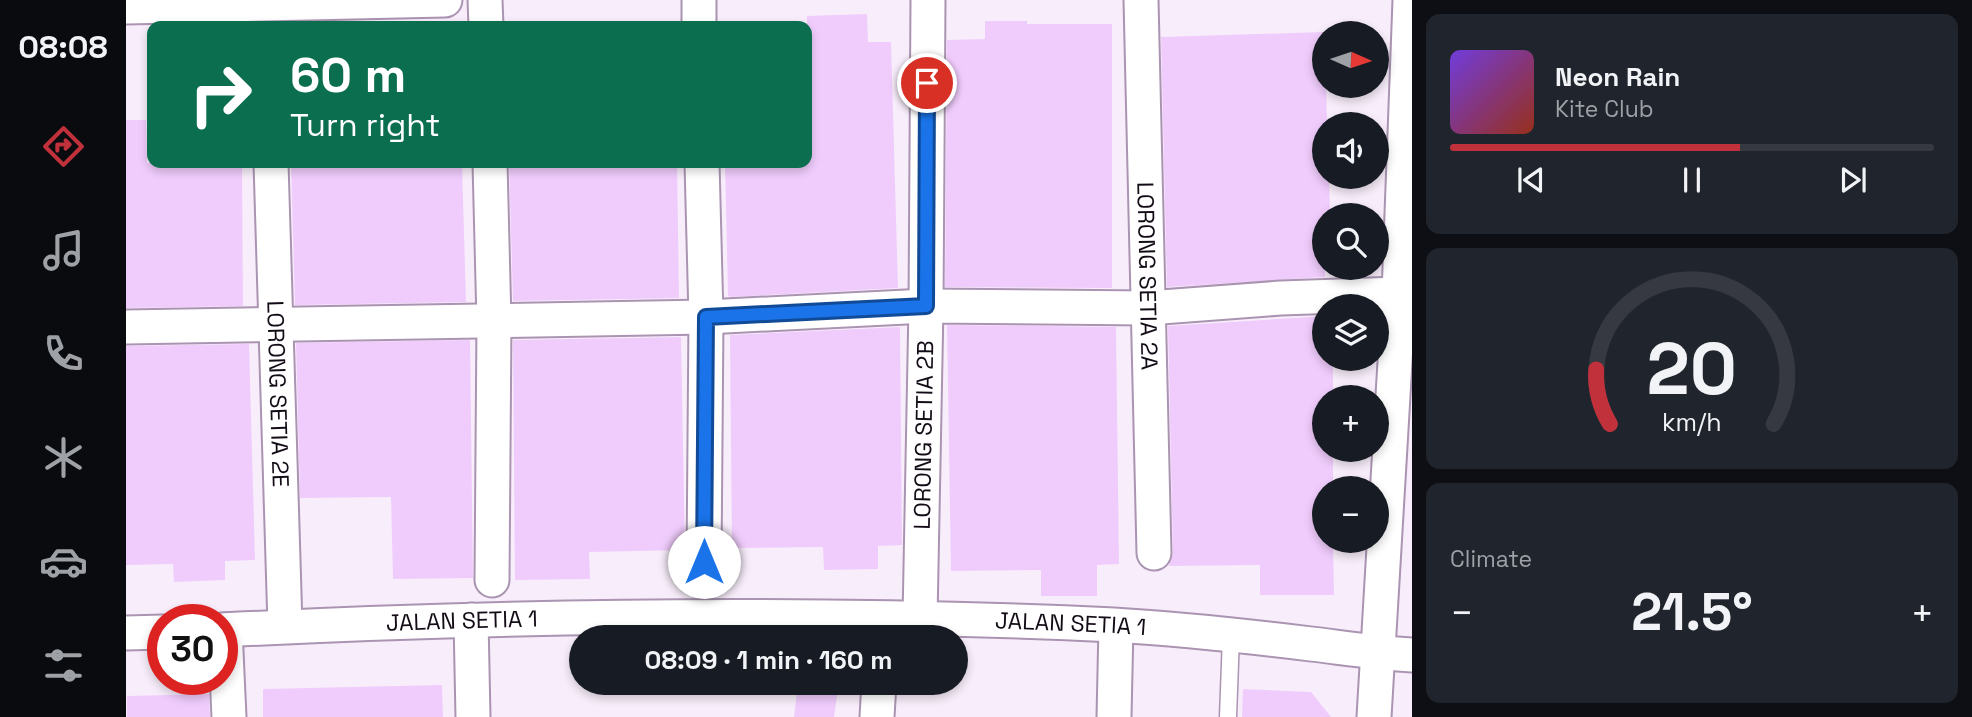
<!DOCTYPE html>
<meta charset="utf-8">
<style>
:root{--surface:#171b24;--page:#20242c;--text:#f1f3f6;--muted:#9ea1a6;--line:#363941;--accent:#c1313c}
body{margin:0;font-family:"Space Grotesk",sans-serif;background:var(--page);color:var(--text);height:100vh;display:flex;flex-direction:column;font-size:26px;white-space:nowrap}
*{box-sizing:border-box;margin:0}
p{font-size:23px;color:var(--muted)}
.icon{flex:none;width:38px;height:38px;fill:none;stroke:currentColor;stroke-width:2;stroke-linecap:round;stroke-linejoin:round}
.map{position:relative;flex:1;overflow:hidden}
.drawer{display:flex;flex-direction:column;gap:14px;padding:14px;background:#0d0f14;width:560px}
.drawer>*{flex:none}
.top-card{position:absolute;left:21px;top:21px;width:665px;height:147px;border-radius:14px;box-shadow:0 4px 10px #0003;background:#0b6e4f;color:#fff;overflow:hidden}
.needle{width:46px;rotate:93deg}
.buttons{position:absolute;left:1186px;top:21px;display:grid;gap:14px}
.buttons a{display:grid;place-items:center;width:77px;height:77px;border-radius:50%;background:var(--surface);box-shadow:0 4px 10px #0003;font-size:35px}
.speed{position:absolute;left:21px;top:604px;display:flex;gap:14px;font-size:35px;font-weight:700;text-align:center}
.speed>*{display:grid;place-content:center;width:91px;height:91px;border-radius:50%;background:var(--surface);box-shadow:0 4px 10px #0003;line-height:1}
.speed .limit{border:10px solid #d22;background:#fff;color:#111}
.pin{position:absolute;display:grid;place-items:center;width:60px;height:60px;color:#fff;margin:-30px;border:4px solid #fff;border-radius:50%;box-shadow:0 2px 7px #0007}
.me{position:absolute;width:77px;margin:-38px;rotate:0deg;stroke-linejoin:round;filter:drop-shadow(0 0 5px #0008)}
.turn{display:flex;align-items:center;gap:24px;height:147px;padding:0 28px;font-size:32px}
.turn .icon{width:91px;height:91px;stroke-width:2.5}
.turn b{display:block;font-size:49px;line-height:60px}
.big{font-size:52px;font-weight:600;line-height:1.1}
.drawer .widget{flex:1;display:flex;flex-direction:column;justify-content:center;gap:10px;min-width:0;padding:0 24px;border-radius:14px;background:var(--page)}
.drawer .dial{align-items:center;gap:0}
.dial svg{height:182px;overflow:visible;fill:none;stroke:var(--line);stroke-width:7;stroke-linecap:round;text-anchor:middle}
.dial text{fill:var(--text);stroke:none}
.song{display:flex;align-items:center;gap:21px}
.cover{width:84px;height:84px;border-radius:10px;background:linear-gradient(135deg,hsl(260 70% 55%),hsl(10 70% 35%))}
.played{height:7px;border-radius:4px;background:linear-gradient(90deg,var(--accent) 60%,var(--line) 60%)}
.keys{display:flex;justify-content:space-around;direction:ltr}
.heat{display:flex;justify-content:space-between;align-items:center;font-size:38px;direction:ltr}
.trip{position:absolute;left:443px;top:625px;width:399px;height:70px;border-radius:35px;background:var(--surface);box-shadow:0 4px 10px #0003;font-weight:600;line-height:70px;text-align:center}
main{display:flex;flex:1;min-height:0}
.tabs{display:flex;flex-direction:column;width:126px;justify-content:space-around;align-items:center;background:#090b0e;color:var(--muted)}
.tabs .icon{width:49px;height:49px}
.tabs .on{color:var(--accent)}
.tabs b{font-size:32px;color:var(--text)}
.map>svg:first-child{display:block}
.building{fill:#f0ccfc}
.lines{fill:none;stroke-linecap:round;stroke-linejoin:round}
.lane-casing{stroke:#aa94b1;stroke-width:19}
.street-casing{stroke:#aa94b1;stroke-width:37}
.lane{stroke:#fff;stroke-width:16}
.street{stroke:#fff;stroke-width:33}
.route-casing{stroke:#114b97;stroke-width:18}
.route{stroke:#1a73e8;stroke-width:12}
.labels{text-anchor:middle;stroke-width:5;stroke-linejoin:round;paint-order:stroke}
.street-label{font-size:23px;fill:#130b16;stroke:#f8eefb}
</style>
<main>
<nav class="tabs">
<b>08:08</b>
<svg class="icon on" aria-label="directions" viewBox="0 0 24 24"><path d="M12 3l9 9-9 9-9-9zM9 14v-3h6M13 9l2 2-2 2"/></svg>
<svg class="icon" aria-label="music" viewBox="0 0 24 24"><path d="M9 18V5l10-2v13"/><circle cx="6" cy="18" r="3"/><circle cx="16" cy="16" r="3"/></svg>
<svg class="icon" aria-label="phone" viewBox="0 0 24 24"><path d="M5 4h4l2 5-3 2q2 4 5 5l2-3 5 2v4C11 20 4 13 5 4z"/></svg>
<svg class="icon" aria-label="climate" viewBox="0 0 24 24"><path d="M12 3v18M4 7l16 10M4 17L20 7"/></svg>
<svg class="icon" aria-label="car" viewBox="0 0 24 24"><path d="M5 17H2v-5l4-1 3-4h7l3 4 3 1v5h-3M9 17h6M6 11h13"/><circle cx="7" cy="17" r="2"/><circle cx="17" cy="17" r="2"/></svg>
<svg class="icon" aria-label="filters" viewBox="0 0 24 24"><path d="M4 7h16M4 17h16"/><circle cx="9" cy="7" r="2"/><circle cx="15" cy="17" r="2"/></svg>
</nav>
<div class="map">
<svg width="1286" height="717" viewBox="0 0 1286 717">
<rect width="100%" height="100%" fill="#f8eefb"/>
<g class="building">
<polygon points="741,14 742,42 765,42 772,288 604,297 602,295 599,163 681,163 681,16"/>
<polygon points="859,21 901,21 901,24 986,24 986,288 819,287 821,40 859,39"/>
<polygon points="1199,32 1201,124 1199,124 1199,177 1203,177 1204,215 1199,215 1199,277 1041,287 1035,37"/>
<polygon points="0,120 20,120 21,163 116,163 117,306 0,308"/>
<polygon points="165,163 336,163 340,302 169,305"/>
<polygon points="383,163 551,163 553,298 387,301"/>
<polygon points="1199,316 1199,359 1207,359 1207,397 1199,397 1199,450 1207,450 1207,488 1199,488 1199,541 1207,541 1208,595 1134,595 1134,565 1043,566 1047,553 1042,326"/>
<polygon points="821,325 990,327 993,564 971,565 971,596 915,596 915,570 825,571"/>
<polygon points="774,327 776,545 752,546 752,569 698,570 697,547 606,548 604,335"/>
<polygon points="555,337 559,550 463,552 464,579 389,580 387,340"/>
<polygon points="344,340 347,578 267,579 265,497 174,498 170,343"/>
<polygon points="123,344 129,560 99,561 99,580 48,582 47,564 0,565 0,346"/>
<polygon points="316,685 317,717 137,717 137,689"/>
<polygon points="1117,689 1185,692 1205,717 1116,717"/>
<polygon points="671,692 711,695 708,717 668,717"/>
<polygon points="83,694 84,717 1,717 1,696"/>
</g>
<g class="lines">
<g class="lane-casing">
<polyline id="lane" points="1102,717 1105,636"/>
</g>
<g class="street-casing">
<g id="street">
<polyline points="359,0 360,26"/>
<polyline points="573,0 573,26"/>
<path id="s1" d="M1015 0 1028 553"/>
<polyline points="0,7 319,0"/>
<path id="s2" d="M145 163 159 626"/>
<polyline points="364,163 368,322 366,580"/>
<polyline points="576,163 580,317 578,562"/>
<polyline points="0,327 580,317 800,306 1022,308 1155,298 1273,294"/>
<path id="s3" d="M794 619 800 306 802 0"/>
<polyline points="345,620 347,717"/>
<path id="s4" d="M96 630C393 615 691 611 988 625 1053 629 1120 636 1185 644 1219 648 1252 653 1286 655"/>
<polyline points="99,630 103,717"/>
<polyline points="0,633 37,632"/>
<polyline points="751,717 753,682"/>
<polyline points="988,717 990,626"/>
<polyline points="1248,717 1273,294 1284,0"/>
</g>
</g>
<use href="#lane" class="lane"/>
<use href="#street" class="street"/>
</g>
<g class="lines">
<g class="route-casing">
<polyline id="route" points="578,562 580,317 800,306 801,83"/>
</g>
<use href="#route" class="route"/>
</g>
<g class="labels">
<g class="street-label">
<text dy="8" stroke="none"><textPath href="#s1" startOffset="276">LORONG SETIA 2A</textPath></text>
<text dy="8" stroke="none"><textPath href="#s2" startOffset="231">LORONG SETIA 2E</textPath></text>
<text dy="8" stroke="none"><textPath href="#s3" startOffset="184">LORONG SETIA 2B</textPath></text>
<text dy="8" stroke="none"><textPath href="#s4" startOffset="240">JALAN SETIA 1</textPath></text>
<text dy="8" stroke="none"><textPath href="#s4" startOffset="849">JALAN SETIA 1</textPath></text>
</g>
</g>
</svg>
<div class="buttons">
<a><svg class="needle" viewBox="-14 -14 28 28"><path d="M0-13l5 13h-10z" fill="#e53935"/><path d="M0 13l5-13h-10z" fill="#9ea1a6"/></svg></a>
<a><svg class="icon" aria-label="sound" viewBox="0 0 24 24"><path d="M4 9h4l5-4v14l-5-4H4zM17 9q2 3 0 6"/></svg></a>
<a><svg class="icon" aria-label="search" viewBox="0 0 24 24"><circle cx="10" cy="10" r="6"/><path d="M15 15l6 6"/></svg></a>
<a><svg class="icon" aria-label="layers" viewBox="0 0 24 24"><path d="M12 4l9 5-9 5-9-5zM3 14l9 5 9-5"/></svg></a>
<a>+</a>
<a>−</a>
</div>
<div class="speed"><div class="limit">30</div></div>
<div class="pin" style="left:801px;top:83px;background:#d93025"><svg class="icon" aria-label="arrive" viewBox="0 0 24 24"><path d="M6 21V4h12l-3 4 3 4H6"/></svg></div>
<svg class="me" style="left:578px;top:562px" viewBox="-20 -20 40 40"><circle r="19" fill="#fff"/><path d="M0-13L10 11 0 6-10 11z" fill="#1a73e8"/></svg>
<div class="trip">08:09 · 1 min · 160 m</div>
<div class="top-card">
<div class="turn"><svg class="icon" aria-label="right" viewBox="0 0 24 24"><path d="M7 20v-9h11M14 6l5 5-5 5"/></svg><div><b>60 m</b>Turn right</div></div>
</div>
</div>
<section class="drawer">
<div class="widget">
<div class="song"><i class="cover"></i><div><b>Neon Rain</b><p>Kite Club</p></div></div>
<div class="played"></div>
<div class="keys"><svg class="icon" aria-label="previous" viewBox="0 0 24 24"><path d="M18 5L8 12l10 7zM5 5v14"/></svg><svg class="icon" aria-label="pause" viewBox="0 0 24 24"><path d="M8 5v14M16 5v14"/></svg><svg class="icon" aria-label="next" viewBox="0 0 24 24"><path d="M6 5l10 7-10 7zM19 5v14"/></svg></div>
</div>
<div class="widget dial"><svg viewBox="0 0 100 80">
<path d="M14 69A42 42 0 1 1 86 69"/>
<path d="M14 69A42 42 0 0 1 8 45" stroke="#c1313c"/>
<text x="50" y="56" font-size="32" font-weight="700">20</text>
<text x="50" y="72" font-size="11">km/h</text>
</svg></div>
<div class="widget"><p>Climate</p>
<div class="heat"><a>−</a><b class="big">21.5°</b><a>+</a></div>
</div>
</section>
</main>
